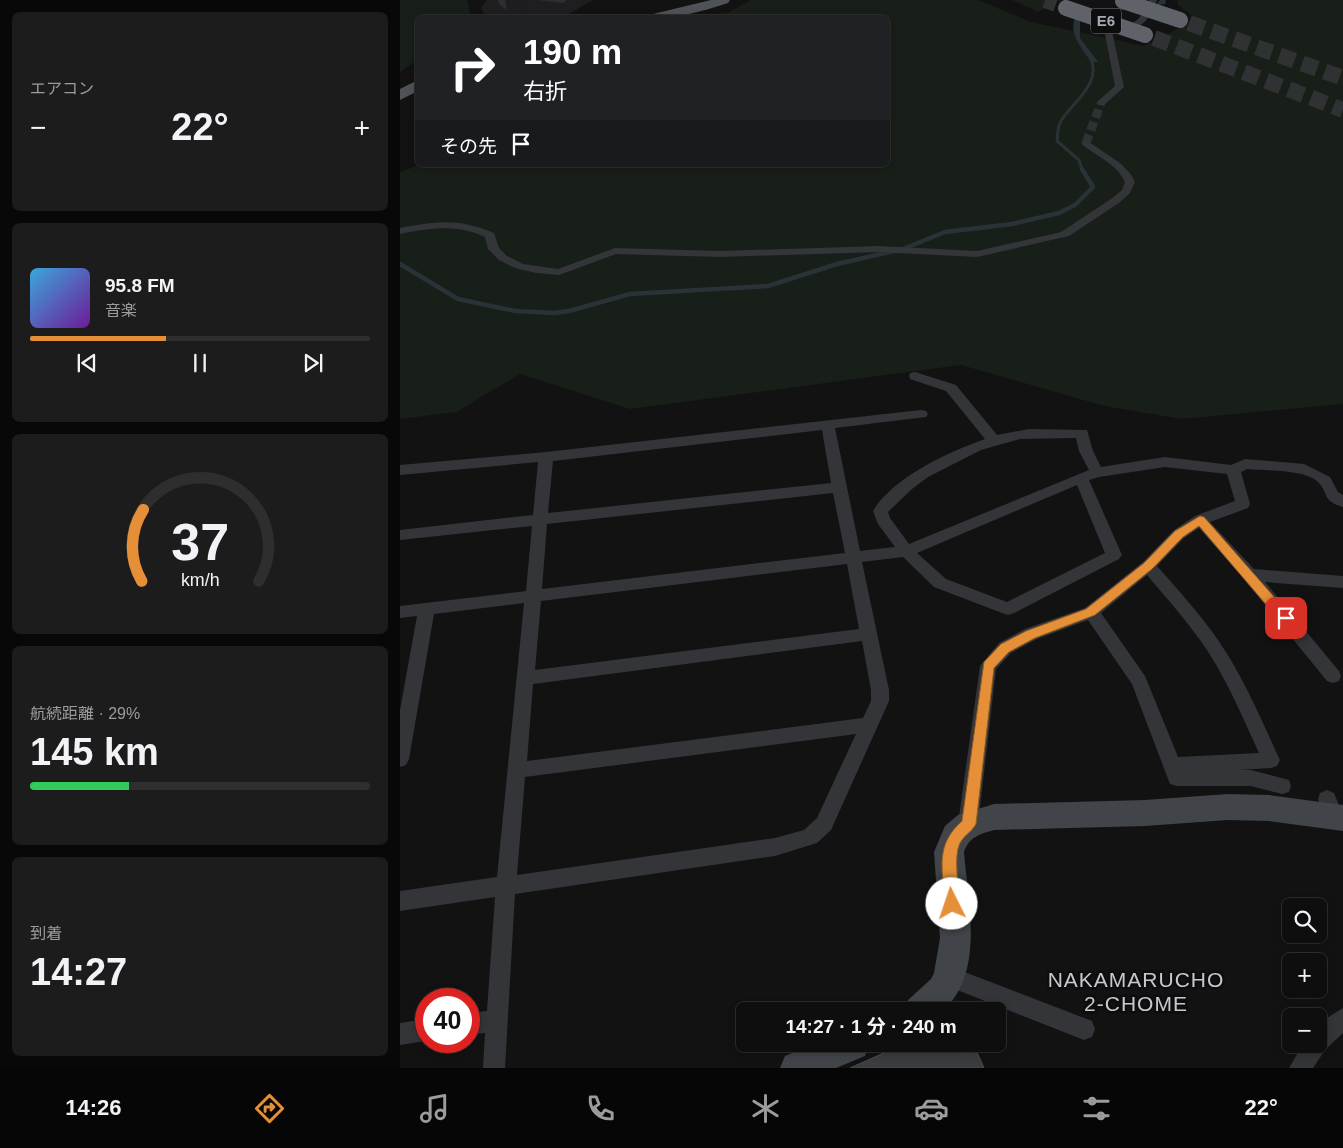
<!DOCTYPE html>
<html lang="ja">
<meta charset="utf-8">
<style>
:root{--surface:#0e0e0e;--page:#1c1c1c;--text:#f1f3f6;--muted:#9b9c9e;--line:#2e2e2e;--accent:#e58f38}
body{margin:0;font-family:Arial,"Noto Sans JP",sans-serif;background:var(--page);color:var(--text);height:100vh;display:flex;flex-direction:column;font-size:19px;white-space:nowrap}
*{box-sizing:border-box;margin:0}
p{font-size:16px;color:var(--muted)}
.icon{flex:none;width:28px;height:28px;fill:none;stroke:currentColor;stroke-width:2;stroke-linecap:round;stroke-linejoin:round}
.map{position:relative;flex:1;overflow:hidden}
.details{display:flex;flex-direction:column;gap:12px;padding:12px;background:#080808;width:400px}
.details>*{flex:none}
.guide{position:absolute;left:15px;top:15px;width:475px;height:152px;border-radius:8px;box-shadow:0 2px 8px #0003,0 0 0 1px var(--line);background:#202124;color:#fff;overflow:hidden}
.fabs{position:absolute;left:882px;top:898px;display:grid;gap:10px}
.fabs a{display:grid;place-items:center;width:45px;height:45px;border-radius:8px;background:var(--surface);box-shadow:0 2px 8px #0003,0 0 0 1px var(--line);font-size:25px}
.speed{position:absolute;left:15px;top:988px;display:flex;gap:10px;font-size:25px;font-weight:700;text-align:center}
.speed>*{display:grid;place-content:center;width:65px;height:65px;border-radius:50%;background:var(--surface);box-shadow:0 2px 8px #0003,0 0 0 1px var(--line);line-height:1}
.speed .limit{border:8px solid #d22;background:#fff;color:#111}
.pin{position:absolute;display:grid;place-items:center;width:42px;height:42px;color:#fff;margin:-21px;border-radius:10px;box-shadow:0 2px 8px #0006}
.me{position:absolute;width:55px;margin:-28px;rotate:356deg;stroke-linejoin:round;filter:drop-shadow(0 0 4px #0008)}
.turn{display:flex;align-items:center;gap:18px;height:105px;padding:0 25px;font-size:22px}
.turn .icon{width:65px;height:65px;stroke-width:2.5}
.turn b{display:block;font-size:35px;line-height:42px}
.then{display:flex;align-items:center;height:48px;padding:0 25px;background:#0003;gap:10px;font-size:19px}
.big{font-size:38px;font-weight:700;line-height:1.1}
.details .card{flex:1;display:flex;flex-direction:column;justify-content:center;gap:8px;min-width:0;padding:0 18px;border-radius:8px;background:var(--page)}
.details .dial{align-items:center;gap:0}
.dial svg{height:130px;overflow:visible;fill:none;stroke:var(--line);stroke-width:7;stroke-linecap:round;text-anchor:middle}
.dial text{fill:var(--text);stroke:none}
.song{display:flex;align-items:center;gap:15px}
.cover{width:60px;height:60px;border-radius:8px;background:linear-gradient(135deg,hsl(200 70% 55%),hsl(280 70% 35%))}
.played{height:5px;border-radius:2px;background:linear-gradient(90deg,var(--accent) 40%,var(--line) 40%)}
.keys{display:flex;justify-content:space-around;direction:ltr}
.heat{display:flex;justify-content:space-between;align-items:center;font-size:28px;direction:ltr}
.charge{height:8px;border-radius:4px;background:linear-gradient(90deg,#34c759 29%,var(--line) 0)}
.trip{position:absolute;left:336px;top:1002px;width:270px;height:50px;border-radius:8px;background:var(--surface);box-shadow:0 2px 8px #0003,0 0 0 1px var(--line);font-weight:700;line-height:50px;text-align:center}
.tabs{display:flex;height:80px;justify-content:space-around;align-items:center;background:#060606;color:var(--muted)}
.tabs .icon{width:35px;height:35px}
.tabs .current{color:var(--accent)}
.tabs b{font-size:22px;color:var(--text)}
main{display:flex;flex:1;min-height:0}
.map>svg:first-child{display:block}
.built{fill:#1e1e20}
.green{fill:#181e18}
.water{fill:#293236}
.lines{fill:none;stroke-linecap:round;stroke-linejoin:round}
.stream-far1{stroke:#293236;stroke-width:3}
.stream{stroke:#293236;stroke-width:4.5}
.street-tunnel{stroke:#2f3133;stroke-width:9;stroke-dasharray:9 4.5;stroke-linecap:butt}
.highway-tunnel{stroke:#2f3133;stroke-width:16;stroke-dasharray:16 8;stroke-linecap:butt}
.street{fill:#333538;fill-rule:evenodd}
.secondary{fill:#414448;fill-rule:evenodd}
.primary{fill:#4f5257;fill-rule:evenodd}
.highway-bridge{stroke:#5f6369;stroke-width:16}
.wall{fill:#2e2e31}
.shaded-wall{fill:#1d1d1f}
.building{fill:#3b3c3f;stroke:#4b4d51}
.route{fill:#e58f38;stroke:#955d24}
.labels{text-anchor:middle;stroke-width:5;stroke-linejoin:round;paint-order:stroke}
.shield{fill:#0d0d0e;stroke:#777c82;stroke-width:1}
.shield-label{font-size:15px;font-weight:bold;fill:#a4abb3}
.near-neighbourhood-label{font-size:21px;letter-spacing:1px;fill:#c5c9cf;stroke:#0d0d0e}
</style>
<main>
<section class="details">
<div class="card"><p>エアコン</p>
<div class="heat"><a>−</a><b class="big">22°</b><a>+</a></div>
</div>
<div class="card">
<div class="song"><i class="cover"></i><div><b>95.8 FM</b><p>音楽</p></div></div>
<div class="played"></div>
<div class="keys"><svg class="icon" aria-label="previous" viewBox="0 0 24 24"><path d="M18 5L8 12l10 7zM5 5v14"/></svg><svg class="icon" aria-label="pause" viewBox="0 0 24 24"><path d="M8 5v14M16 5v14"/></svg><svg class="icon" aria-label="next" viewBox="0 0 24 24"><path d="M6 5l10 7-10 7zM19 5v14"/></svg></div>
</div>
<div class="card dial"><svg viewBox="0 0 100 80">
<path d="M14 69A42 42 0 1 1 86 69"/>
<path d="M14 69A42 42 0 0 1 15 25" stroke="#e58f38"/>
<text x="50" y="56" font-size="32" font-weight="700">37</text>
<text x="50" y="72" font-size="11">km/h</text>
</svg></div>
<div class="card"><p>航続距離 · 29%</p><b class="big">145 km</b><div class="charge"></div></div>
<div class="card"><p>到着</p><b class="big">14:27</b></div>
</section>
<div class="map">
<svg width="943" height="1068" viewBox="0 0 943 1068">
<rect width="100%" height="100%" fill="#121213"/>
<polygon class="built" points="87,0 193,0 167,15 153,17 86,17 81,8"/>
<g class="green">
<polygon points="0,0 67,0 71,17 18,18 17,60 0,72"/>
<polygon points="351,0 578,0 631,22 744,46 797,19 778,5 777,0 943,0 943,404 782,419 704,406 561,365 230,409 120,374 56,412 0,419 0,172 19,165 488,165 488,18 297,17 329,12"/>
<polygon points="612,0 660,0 638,12"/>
</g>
<path class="water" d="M760 0H766L765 4 691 14 680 19V38L698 62H691C683 49 668 34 675 18 701 6 730 8 757 4Z"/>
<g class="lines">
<path class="stream-far1" d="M682 170 679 160 657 141C658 134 657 128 661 121 673 101 703 84 690 56"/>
<polyline class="stream" points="0,264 58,299 115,311 154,313 169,311 230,294 368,286 437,264 503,249 545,232 612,224 659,213 675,205 693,187 682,169"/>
<polyline class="street-tunnel" points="686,143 701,103"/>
<g class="highway-tunnel">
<polyline points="645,0 656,4"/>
<polyline points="789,23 943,78"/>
<polyline points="754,38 943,110"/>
</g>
<g class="street">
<path d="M749 0H757C746 27 741 28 712 31L724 87 704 105H698V101L715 86 704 29C708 26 711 26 716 26 738 24 741 19 749 0Z"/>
<path d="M686 140 720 163 730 173 735 182 730 193 719 203 669 236 577 257 479 252 320 257 216 254 159 275 136 273 115 268 99 260 88 249 85 237C56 224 31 228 0 234V228C36 221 59 218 94 233L99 248 107 256 123 264 158 269 215 248 320 251 479 246 577 251 661 232 711 199 722 190 725 182C717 164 697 157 683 145L681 143Z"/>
<path d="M515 372 556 385 597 435 629 429 687 430 693 451 701 467 765 457 831 465 845 459 904 464 930 477 938 492 943 495V507C922 501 929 494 919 483 906 469 866 471 847 469L841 472 850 504 848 508 810 522 854 569 943 576V588L865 582 939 671 941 676 939 681 933 683 927 681 844 579 799 528 784 538 757 566C778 590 800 614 818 640 844 678 861 719 880 760L877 766 871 768 838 770H851L889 780 891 786 889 792 882 794 851 786H777L770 784 732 684 688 620 637 639 611 653 596 669 578 824 575 830 568 833 561 830 558 824 580 666 599 643 625 629 685 608 743 562 774 530 795 516 835 501 827 474 765 467 699 477 689 480 722 555 719 559 614 613 608 615 602 613 534 587 503 557 462 562 489 690V701L431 830 417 843 375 856 115 894 105 1068H83L85 1033 69 1035V1013L87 1011 95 897 0 911V891L97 877 124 603 34 614 9 759 6 765 0 767V710L17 616 0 618V606L126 591 132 526 0 540V530L133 515 138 462 0 475V465L146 452 521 410 526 411 528 414 526 417 435 428 460 551 495 547 478 524 473 511C492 478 550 451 585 439L546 391 510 379 509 376 510 373ZM422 430 431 483 148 513 153 461ZM676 438 679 451 689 470 509 544 490 518 488 512 512 489 528 477 581 450 620 439ZM677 485 705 553 607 602 546 579 517 553ZM433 493 445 553 142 589 147 524ZM447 564 459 629 135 670 141 601ZM747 575C768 600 789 623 807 650 828 682 843 718 859 753L778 757 745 676 701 613ZM462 641 471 690V701L463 718 127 761 133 684ZM456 734 417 818 404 830 375 838 117 875 125 777Z"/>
<polygon points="927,790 934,793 943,815 941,822 934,825 927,822 918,799 920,793"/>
<polygon points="549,966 692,1021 695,1029 692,1037 684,1040 542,984 538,977 542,970"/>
<polygon points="943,1008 943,1033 925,1050 913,1068 889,1068 903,1044 919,1044 919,1023"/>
<polygon points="26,1019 26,1041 0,1045 0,1023"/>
</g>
<g class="secondary">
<path d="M828 794 869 795 943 805V831L869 821 828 820 745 826 594 830C580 834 569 837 564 852 568 903 585 972 543 1011H503L508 1000 531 979 534 973 540 938 534 852 545 826 558 815 594 804 745 800Z"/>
<polygon points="414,1044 470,1044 465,1056 436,1068 380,1068 385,1056"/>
</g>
<g class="primary">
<path d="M311 0H330L328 3C300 12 278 18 248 18L249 15Z"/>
<polygon points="18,80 18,91 0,100 0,89"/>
</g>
<g class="highway-bridge">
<polyline points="723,1 780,20"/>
<polyline points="666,8 745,35"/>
</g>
</g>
<g class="wall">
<polygon points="98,0 127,0 128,7 107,10 99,4"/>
<polygon points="137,0 167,0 163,3"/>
</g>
<polygon class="shaded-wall" points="105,0 127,0 128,7 107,10"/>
<polygon class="building" points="504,1044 562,1044 567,1054 576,1050 584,1068 450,1068"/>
<path class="route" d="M800 516 804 517 890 615 892 618 890 622H881L799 526 783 537 752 569 695 615 635 638 609 652 594 668 576 824C572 832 564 835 560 843 553 857 559 887 560 904L558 909 552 911 547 909 545 904C543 870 534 846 562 821L584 662 601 644 626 631 686 609 744 563 775 531Z"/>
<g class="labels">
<rect class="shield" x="691" y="8.5" width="30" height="25" rx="4"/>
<g class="shield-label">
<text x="706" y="26">E6</text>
</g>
<g class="near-neighbourhood-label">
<text x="736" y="987">NAKAMARUCHO<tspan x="736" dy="24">2-CHOME</tspan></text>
</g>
</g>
</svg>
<div class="fabs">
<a><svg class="icon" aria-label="search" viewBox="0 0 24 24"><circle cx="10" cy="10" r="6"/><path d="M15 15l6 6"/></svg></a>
<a>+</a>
<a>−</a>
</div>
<div class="speed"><div class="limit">40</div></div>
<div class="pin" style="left:886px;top:618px;background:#d93025"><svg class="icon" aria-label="arrive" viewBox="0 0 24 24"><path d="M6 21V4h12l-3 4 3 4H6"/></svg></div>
<svg class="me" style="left:552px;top:904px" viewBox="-20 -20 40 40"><circle r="19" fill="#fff"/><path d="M0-13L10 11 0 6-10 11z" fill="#e58f38"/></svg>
<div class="trip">14:27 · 1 分 · 240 m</div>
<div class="guide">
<div class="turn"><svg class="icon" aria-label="right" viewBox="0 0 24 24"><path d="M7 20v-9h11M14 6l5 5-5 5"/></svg><div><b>190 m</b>右折</div></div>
<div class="then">その先<svg class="icon" aria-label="arrive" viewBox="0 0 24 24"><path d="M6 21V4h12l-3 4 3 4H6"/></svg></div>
</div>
</div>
</main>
<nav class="tabs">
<b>14:26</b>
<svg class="icon current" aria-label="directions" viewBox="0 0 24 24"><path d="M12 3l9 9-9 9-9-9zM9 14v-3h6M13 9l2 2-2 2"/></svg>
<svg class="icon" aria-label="music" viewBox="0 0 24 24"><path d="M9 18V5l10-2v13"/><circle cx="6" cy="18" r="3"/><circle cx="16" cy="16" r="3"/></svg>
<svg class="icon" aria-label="phone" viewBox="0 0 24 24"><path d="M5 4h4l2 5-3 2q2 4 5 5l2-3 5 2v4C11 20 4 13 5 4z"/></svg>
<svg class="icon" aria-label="climate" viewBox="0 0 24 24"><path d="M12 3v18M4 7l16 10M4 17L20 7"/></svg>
<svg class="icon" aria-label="car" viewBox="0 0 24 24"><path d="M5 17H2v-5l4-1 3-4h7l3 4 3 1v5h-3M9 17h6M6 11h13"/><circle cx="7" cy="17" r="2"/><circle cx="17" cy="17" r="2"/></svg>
<svg class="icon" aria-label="filters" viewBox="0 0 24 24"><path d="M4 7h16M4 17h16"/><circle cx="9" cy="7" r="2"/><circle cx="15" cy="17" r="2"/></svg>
<b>22°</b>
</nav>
